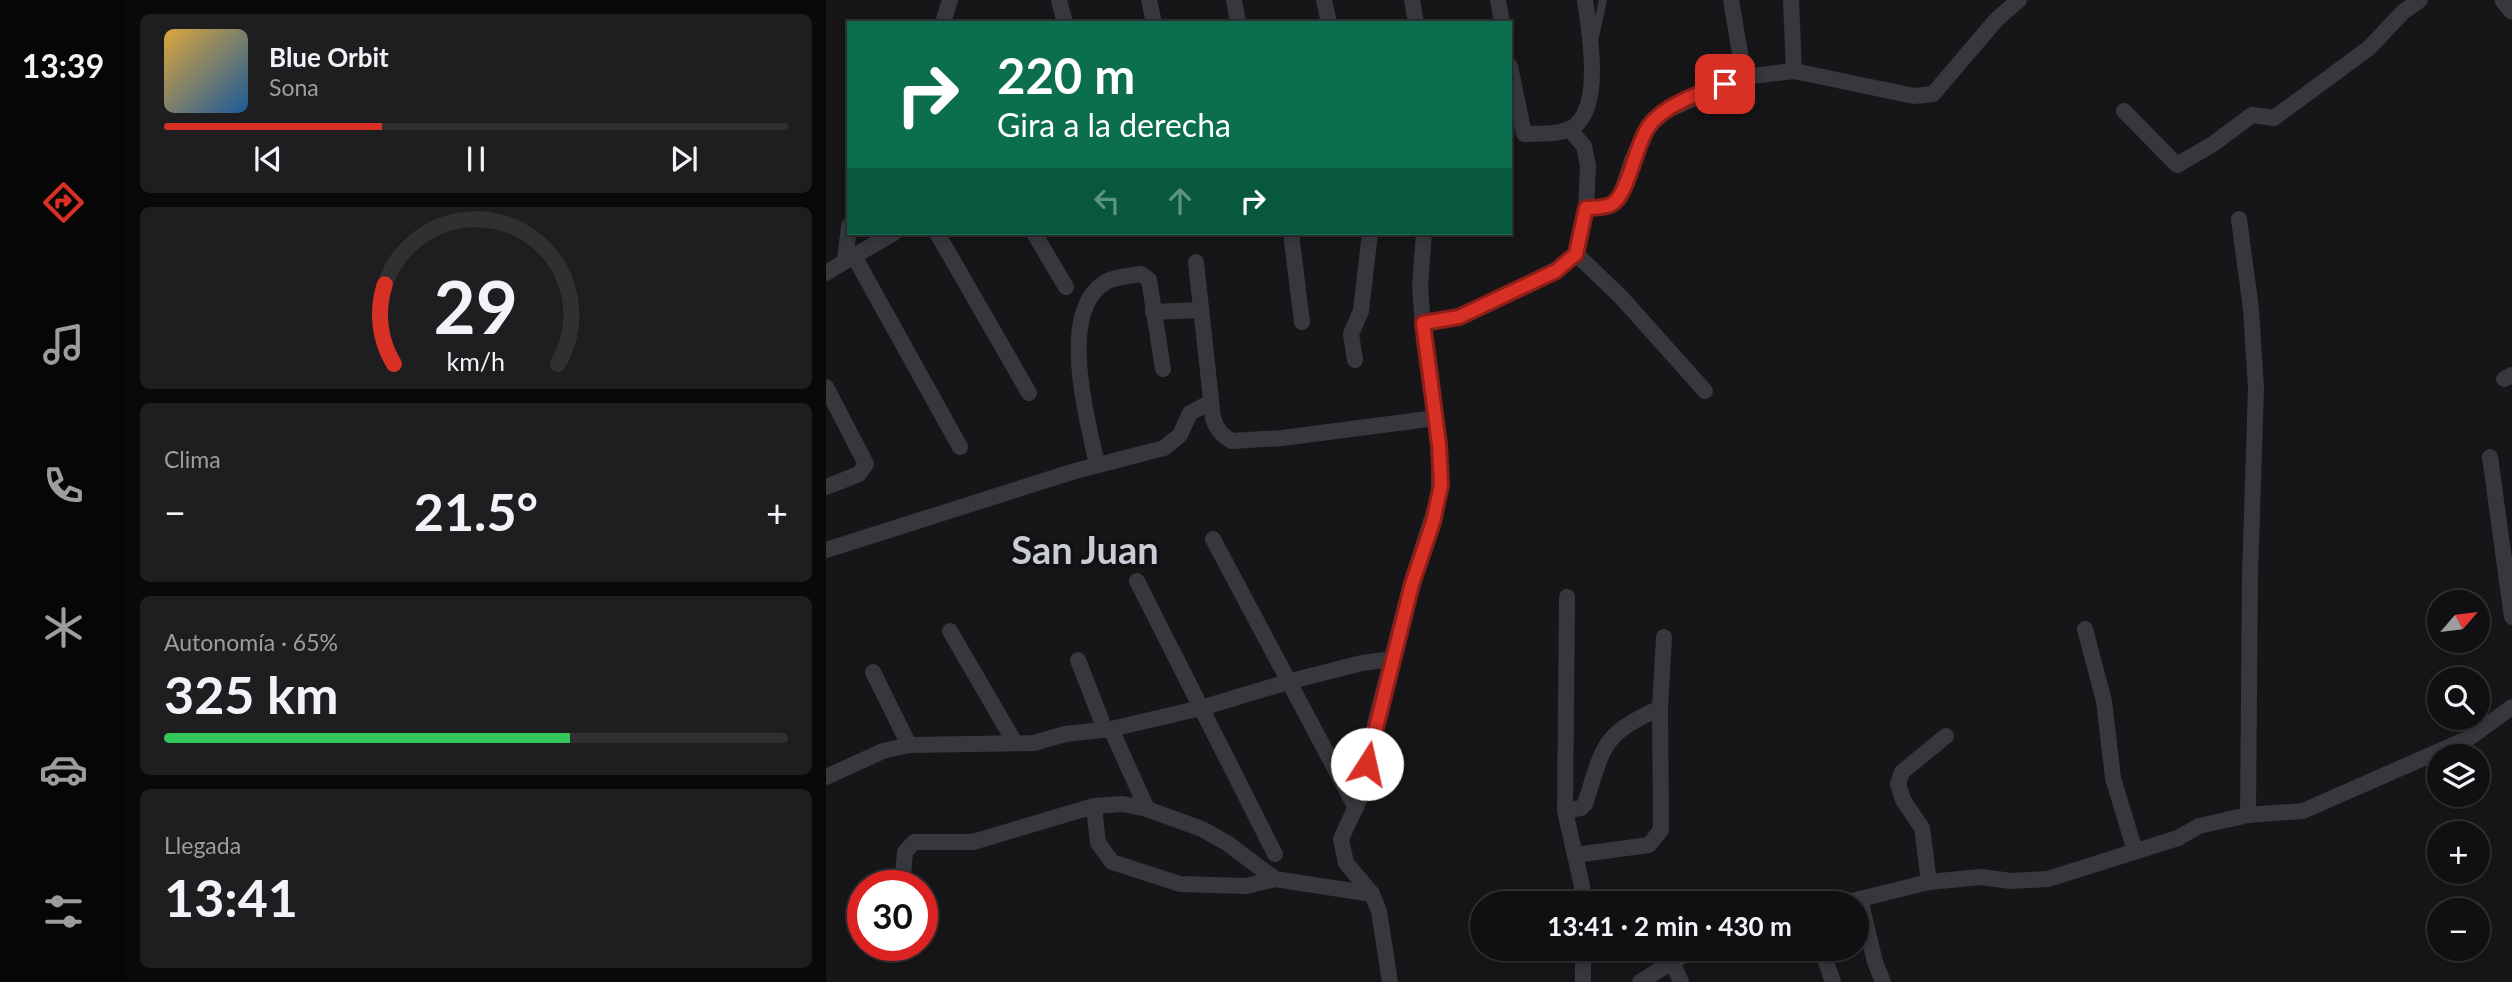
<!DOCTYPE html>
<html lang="es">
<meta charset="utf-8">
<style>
:root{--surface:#101012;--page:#1e1e20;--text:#f1f3f6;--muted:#9c9d9f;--line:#303032;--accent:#d93025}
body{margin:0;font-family:Lato,sans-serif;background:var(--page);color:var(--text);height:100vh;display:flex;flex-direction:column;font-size:26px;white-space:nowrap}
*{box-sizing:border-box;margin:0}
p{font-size:23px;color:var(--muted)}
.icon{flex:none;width:38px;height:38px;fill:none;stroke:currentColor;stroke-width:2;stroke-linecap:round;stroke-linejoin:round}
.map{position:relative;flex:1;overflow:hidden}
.details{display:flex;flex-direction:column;gap:14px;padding:14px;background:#09090a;width:700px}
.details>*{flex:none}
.top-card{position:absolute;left:21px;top:21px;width:665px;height:214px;border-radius:0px;box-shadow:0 4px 10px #0003,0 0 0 2px var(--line);background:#0b6e4f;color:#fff;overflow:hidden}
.needle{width:46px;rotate:62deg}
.fabs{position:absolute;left:1601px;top:590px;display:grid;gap:14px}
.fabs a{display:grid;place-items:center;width:63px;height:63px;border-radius:50%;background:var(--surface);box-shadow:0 4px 10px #0003,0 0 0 2px var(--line);font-size:35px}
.speed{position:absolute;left:21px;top:870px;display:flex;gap:14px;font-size:35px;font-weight:700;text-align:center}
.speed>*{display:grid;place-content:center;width:91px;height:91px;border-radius:50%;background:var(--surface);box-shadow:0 4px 10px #0003,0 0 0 2px var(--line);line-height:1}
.speed .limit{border:10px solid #d22;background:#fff;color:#111}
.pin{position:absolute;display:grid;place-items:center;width:60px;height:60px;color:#fff;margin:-30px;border-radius:14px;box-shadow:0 4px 10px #0006}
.me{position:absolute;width:77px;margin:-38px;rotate:10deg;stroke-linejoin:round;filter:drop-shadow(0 0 5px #0008)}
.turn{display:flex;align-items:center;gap:24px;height:147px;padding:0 35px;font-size:32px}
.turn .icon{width:91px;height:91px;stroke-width:2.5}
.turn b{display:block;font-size:49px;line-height:60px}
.lanes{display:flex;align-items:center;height:66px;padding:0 35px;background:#0003;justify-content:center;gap:35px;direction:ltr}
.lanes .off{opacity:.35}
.big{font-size:52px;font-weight:700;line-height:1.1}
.details .card{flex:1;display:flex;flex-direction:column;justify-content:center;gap:10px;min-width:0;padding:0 24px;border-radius:10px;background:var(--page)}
.details .dial{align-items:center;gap:0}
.dial svg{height:182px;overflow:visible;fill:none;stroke:var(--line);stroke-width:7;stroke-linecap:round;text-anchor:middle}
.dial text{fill:var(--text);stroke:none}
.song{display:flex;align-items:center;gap:21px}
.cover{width:84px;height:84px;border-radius:10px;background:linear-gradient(135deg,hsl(40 70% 55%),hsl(210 70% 35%))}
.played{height:7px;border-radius:4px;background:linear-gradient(90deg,var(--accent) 35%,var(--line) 35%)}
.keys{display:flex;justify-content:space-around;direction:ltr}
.heat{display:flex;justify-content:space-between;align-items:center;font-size:38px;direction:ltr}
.charge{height:10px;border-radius:5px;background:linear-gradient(90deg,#34c759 65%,var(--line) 0)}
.trip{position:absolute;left:644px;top:891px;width:399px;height:70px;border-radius:35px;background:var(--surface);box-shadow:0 4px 10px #0003,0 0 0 2px var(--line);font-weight:700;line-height:70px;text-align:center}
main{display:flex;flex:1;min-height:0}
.menu{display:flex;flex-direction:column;width:126px;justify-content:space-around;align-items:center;background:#060607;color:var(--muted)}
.menu .icon{width:49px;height:49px}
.menu .selected{color:var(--accent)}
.menu b{font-size:32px;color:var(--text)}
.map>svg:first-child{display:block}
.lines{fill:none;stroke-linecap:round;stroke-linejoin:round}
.service{stroke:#37383d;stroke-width:8}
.minor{stroke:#37383d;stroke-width:16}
.tertiary{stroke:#37383d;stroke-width:19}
.route-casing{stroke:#8d1f18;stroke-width:18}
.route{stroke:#d93025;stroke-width:12}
.labels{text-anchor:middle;stroke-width:7;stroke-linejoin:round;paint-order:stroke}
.town-label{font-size:38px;font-weight:bold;fill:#c9ccd4;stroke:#111113}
</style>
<main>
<nav class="menu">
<b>13:39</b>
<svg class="icon selected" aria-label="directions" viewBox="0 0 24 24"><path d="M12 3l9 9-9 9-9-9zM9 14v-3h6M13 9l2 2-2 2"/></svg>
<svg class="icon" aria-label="music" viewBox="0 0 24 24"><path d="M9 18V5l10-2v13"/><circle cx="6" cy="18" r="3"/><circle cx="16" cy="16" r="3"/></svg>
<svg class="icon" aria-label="phone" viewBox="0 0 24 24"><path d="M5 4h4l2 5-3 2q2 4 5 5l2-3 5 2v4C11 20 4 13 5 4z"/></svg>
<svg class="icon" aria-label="climate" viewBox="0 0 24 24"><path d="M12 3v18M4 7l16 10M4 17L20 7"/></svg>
<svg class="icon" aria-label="car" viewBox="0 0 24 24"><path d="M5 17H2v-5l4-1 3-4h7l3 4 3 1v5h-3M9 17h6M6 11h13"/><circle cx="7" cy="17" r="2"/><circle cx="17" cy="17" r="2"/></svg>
<svg class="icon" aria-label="filters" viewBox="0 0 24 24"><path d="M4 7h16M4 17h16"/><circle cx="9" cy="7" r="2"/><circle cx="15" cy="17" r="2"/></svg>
</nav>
<section class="details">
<div class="card">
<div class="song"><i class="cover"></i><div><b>Blue Orbit</b><p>Sona</p></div></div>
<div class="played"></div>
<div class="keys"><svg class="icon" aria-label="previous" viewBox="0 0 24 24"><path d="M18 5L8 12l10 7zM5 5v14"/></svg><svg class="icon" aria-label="pause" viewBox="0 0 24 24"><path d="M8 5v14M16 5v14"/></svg><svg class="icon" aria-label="next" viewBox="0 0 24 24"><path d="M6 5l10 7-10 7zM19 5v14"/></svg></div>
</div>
<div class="card dial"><svg viewBox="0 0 100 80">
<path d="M14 69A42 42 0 1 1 86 69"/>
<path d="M14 69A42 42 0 0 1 10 34" stroke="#d93025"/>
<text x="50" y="56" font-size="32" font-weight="700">29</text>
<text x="50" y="72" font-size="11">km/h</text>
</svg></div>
<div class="card"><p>Clima</p>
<div class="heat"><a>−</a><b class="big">21.5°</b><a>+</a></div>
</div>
<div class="card"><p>Autonomía · 65%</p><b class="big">325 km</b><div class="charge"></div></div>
<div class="card"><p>Llegada</p><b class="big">13:41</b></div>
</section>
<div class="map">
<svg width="1686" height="982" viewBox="0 0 1686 982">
<rect width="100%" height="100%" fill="#161618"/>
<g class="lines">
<polyline class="service" points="769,37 777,0"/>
<g class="minor">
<polyline points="233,0 239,23"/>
<polyline points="323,0 328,23"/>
<polyline points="408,0 412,23"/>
<polyline points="498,0 503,23"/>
<polyline points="586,0 590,23"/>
<polyline points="672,0 676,23"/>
<polyline points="905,0 918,77"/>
<polyline points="965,0 968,71"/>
<polyline points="117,23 124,0"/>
<path d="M684 66 698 134C714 133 739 136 751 124 776 100 763 31 759 0"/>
<polyline points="1298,111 1351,165 1387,144 1426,115 1448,118 1543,48 1577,12 1594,0"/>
<polyline points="760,208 783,206 794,198 806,160 822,127 835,113 918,77 968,71 1088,96 1107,94 1171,19 1193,0"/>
<polyline points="1413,219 1425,309 1430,388 1424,575 1422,815"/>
<polyline points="68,233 28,256 134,447"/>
<polyline points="111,233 203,393"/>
<polyline points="208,233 240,287"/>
<polyline points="465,233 476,322"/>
<polyline points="750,254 795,297 879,391"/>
<polyline points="19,261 23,226"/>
<path d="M370 262 387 418C390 429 396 436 406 441L456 438 610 418"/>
<polyline points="0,273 28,256"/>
<polyline points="327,312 375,310"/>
<polyline points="597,323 633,317 730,271 750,254 760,208 762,166 758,146 743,129"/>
<polyline points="529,360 525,334 535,311 544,233"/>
<polyline points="1678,379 1686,375"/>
<polyline points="0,387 40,464 33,474 0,487"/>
<polyline points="1664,457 1686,617"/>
<path d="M271 465C262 420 231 314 278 283 289 276 303 276 315 274L323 280 337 369"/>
<polyline points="387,539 530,808"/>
<polyline points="0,550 249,471 338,448 354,435 364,413 385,402"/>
<polyline points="311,581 449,854"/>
<polyline points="741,597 739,811 756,886 756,903"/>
<polyline points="1259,629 1278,701 1287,778 1309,851"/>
<polyline points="124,631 189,743"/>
<polyline points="252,660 278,727"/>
<polyline points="47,672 83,745"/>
<polyline points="285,729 321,809"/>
<polyline points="0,777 57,751 83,745 208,743 239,734 285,729 375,708 465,681 536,663 567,659"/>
<polyline points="268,806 272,843 286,862 354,884 420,886 449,879"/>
<path d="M739 811 755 808 759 804C778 745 775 735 834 708"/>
<polyline points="749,855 823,845 835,830 834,708 838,637"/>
<polyline points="1103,882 1096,828 1077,800 1072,784 1076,772 1120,736"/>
<polyline points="76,886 79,852 88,842 147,842 268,806 297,804 321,809 376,829 401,843 449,879 546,894"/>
<polyline points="1034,899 1049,962 1057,982"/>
<polyline points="1018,903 1103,882 1155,877 1185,881 1222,879 1352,838 1373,826 1422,815 1477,811 1643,738 1686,707"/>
<polyline points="757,948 757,982"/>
<polyline points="995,948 1007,982"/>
<polyline points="846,962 855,982"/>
<polyline points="564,982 553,911 546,894 520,863 515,839 538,789 546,736 585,584 613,496 613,445 598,341 594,286 598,233"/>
<polyline points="814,982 854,957 876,948"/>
</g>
<polyline class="tertiary" points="1678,0 1686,10"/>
</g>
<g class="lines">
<g class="route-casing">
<path id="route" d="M541 764 586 584 607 522 615 485 613 445 597 323 633 317 730 271 750 254 760 208C768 208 779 208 786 204 803 193 809 145 823 126 839 104 875 93 899 84"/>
</g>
<use href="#route" class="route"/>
</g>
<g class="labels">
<g class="town-label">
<text x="259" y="564">San Juan</text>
</g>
</g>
</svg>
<div class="fabs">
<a><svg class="needle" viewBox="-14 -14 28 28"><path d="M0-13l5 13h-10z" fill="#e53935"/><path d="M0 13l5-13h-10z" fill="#9c9d9f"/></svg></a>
<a><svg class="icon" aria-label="search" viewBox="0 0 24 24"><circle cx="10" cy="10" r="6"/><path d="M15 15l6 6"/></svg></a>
<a><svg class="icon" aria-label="layers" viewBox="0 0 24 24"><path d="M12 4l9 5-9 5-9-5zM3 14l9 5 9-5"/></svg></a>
<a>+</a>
<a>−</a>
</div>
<div class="speed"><div class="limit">30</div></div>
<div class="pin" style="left:899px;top:84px;background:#d93025"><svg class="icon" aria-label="arrive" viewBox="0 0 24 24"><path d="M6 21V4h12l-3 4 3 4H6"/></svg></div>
<svg class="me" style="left:541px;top:764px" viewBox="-20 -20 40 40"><circle r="19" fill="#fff"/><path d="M0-13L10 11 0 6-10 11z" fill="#d93025"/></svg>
<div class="trip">13:41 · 2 min · 430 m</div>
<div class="top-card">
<div class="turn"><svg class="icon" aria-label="right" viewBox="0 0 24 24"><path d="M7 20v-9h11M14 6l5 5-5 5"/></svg><div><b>220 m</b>Gira a la derecha</div></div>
<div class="lanes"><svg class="icon off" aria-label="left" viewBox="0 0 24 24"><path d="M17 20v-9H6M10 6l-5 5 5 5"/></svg><svg class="icon off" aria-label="ahead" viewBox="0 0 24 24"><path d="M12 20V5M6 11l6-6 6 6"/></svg><svg class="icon" aria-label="right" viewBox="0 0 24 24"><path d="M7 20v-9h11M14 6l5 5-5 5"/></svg></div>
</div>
</div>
</main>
